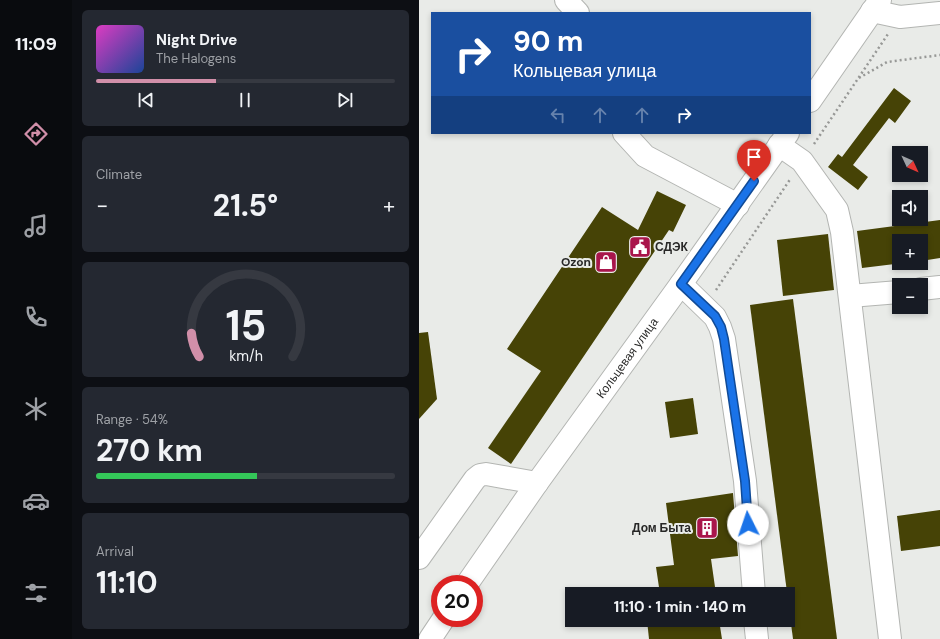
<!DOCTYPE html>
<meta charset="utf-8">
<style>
:root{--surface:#171b24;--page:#242831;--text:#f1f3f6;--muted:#9ea1a6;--line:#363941;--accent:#d18fa9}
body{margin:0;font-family:"DM Sans",sans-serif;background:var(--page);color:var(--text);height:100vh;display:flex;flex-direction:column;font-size:15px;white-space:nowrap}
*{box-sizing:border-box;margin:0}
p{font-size:13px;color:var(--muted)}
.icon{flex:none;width:22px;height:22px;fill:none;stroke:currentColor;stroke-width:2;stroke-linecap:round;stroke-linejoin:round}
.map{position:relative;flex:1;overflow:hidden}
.sheet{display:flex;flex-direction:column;gap:10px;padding:10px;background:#0d0f14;width:347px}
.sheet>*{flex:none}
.banner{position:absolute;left:12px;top:12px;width:380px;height:122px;border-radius:0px;box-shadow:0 2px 6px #0003;background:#1a4fa0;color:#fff;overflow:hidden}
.needle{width:26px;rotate:134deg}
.buttons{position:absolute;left:473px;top:146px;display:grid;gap:8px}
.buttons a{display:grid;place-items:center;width:36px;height:36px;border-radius:0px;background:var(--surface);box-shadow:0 2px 6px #0003;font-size:20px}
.speed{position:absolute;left:12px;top:575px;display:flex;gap:8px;font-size:20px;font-weight:700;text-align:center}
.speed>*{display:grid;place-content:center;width:52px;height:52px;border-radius:50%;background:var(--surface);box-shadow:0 2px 6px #0003;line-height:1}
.speed .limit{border:6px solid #d22;background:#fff;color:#111}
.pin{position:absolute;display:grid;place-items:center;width:34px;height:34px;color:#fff;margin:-41px -17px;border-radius:50% 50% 50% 0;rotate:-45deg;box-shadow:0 0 4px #0007}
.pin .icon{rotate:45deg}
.me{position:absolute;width:44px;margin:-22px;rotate:356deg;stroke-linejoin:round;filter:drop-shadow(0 0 3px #0008)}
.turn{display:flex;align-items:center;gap:14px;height:84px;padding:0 16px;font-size:18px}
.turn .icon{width:52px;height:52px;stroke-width:2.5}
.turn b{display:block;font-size:28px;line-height:34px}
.lanes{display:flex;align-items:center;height:38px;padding:0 16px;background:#0003;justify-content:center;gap:20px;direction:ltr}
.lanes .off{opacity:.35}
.big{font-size:30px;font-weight:700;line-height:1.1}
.sheet .tile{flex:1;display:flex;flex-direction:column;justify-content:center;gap:6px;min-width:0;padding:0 14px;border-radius:6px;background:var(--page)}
.sheet .dial{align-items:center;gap:0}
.dial svg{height:104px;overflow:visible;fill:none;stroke:var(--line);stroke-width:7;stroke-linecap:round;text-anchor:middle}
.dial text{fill:var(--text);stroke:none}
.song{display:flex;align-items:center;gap:12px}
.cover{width:48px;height:48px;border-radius:6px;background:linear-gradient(135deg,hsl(310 70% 55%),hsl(220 70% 35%))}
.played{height:4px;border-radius:2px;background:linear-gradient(90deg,var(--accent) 40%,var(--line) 40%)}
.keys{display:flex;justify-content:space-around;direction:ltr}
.heat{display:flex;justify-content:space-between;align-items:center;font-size:22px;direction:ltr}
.charge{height:6px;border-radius:3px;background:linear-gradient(90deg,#34c759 54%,var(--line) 0)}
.trip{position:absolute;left:146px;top:587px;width:230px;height:40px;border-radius:0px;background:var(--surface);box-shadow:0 2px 6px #0003;font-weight:700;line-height:40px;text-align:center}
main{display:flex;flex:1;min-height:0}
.dock{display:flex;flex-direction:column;width:72px;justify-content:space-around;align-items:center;background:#090b0e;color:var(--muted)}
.dock .icon{width:28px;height:28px}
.dock .current{color:var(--accent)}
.dock b{font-size:18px;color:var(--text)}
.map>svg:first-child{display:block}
.building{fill:#464306}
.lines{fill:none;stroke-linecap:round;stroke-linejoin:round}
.minor-casing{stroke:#b3b5b2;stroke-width:24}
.path{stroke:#979896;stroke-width:2.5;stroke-dasharray:2 3;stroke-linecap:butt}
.minor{stroke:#fff;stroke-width:22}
.route-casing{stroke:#114b97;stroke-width:10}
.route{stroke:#1a73e8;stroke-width:7}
.labels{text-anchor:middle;stroke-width:4;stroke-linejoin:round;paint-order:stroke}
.poi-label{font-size:12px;font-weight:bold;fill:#272726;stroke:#e9ebe8;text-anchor:end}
.street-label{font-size:12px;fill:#272726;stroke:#e9ebe8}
</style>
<main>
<nav class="dock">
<b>11:09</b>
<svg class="icon current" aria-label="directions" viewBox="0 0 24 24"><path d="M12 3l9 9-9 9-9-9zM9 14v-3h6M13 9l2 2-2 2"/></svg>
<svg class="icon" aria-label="music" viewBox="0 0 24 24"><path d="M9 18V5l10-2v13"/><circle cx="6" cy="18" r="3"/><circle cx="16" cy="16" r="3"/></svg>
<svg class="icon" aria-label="phone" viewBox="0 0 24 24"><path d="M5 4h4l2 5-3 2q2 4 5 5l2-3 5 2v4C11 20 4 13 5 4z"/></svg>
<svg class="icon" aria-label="climate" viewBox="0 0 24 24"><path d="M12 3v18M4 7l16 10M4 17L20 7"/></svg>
<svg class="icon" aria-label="car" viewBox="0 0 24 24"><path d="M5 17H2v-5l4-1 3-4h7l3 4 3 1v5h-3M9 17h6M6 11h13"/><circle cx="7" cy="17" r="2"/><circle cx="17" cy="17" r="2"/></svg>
<svg class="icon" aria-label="filters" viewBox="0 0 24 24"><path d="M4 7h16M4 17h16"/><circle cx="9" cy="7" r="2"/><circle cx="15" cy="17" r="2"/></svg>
</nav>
<section class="sheet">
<div class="tile">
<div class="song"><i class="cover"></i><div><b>Night Drive</b><p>The Halogens</p></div></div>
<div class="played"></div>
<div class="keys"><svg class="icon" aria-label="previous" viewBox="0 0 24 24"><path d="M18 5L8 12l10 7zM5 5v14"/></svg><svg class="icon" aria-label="pause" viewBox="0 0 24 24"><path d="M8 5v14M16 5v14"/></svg><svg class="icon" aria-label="next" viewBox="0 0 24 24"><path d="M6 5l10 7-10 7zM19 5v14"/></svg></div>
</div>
<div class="tile"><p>Climate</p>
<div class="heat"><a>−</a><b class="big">21.5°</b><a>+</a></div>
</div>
<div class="tile dial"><svg viewBox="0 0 100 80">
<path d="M14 69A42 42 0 1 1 86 69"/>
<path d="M14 69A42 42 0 0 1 8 51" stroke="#d18fa9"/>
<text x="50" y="56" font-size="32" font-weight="700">15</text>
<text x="50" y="72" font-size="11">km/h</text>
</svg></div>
<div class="tile"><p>Range · 54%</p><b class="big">270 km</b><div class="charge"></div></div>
<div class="tile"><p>Arrival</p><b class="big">11:10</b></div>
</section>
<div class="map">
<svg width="521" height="639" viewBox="0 0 521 639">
<rect width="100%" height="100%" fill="#e9ebe8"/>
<g class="building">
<polygon points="475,88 492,101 476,123 470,118 434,165 449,177 439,190 409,167 419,154 423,157"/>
<polygon points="238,191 267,205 254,232 250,230 92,464 69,448 122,371 88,349 183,207 219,230"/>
<polygon points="521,220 521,258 502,261 502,241 480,241 480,263 484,263 443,268 438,231"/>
<polygon points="409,234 415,290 364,296 358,240"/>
<polygon points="374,299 418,639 374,639 331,305"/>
<polygon points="9,332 18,399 0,419 0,333"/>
<polygon points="274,398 279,434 251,438 246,402"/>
<polygon points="314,493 319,556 292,559 297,594 241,594 237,567 255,565 247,503"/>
<polygon points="521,510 521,546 482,551 478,516"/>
<polygon points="228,620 300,620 303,639 230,639"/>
</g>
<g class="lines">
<g class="minor-casing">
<g id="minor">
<polyline points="147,0 159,13"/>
<polyline points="453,11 481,17 521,13"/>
<polyline points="391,101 461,0"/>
<polyline points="205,133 226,156 319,205"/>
<polyline points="360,145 383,161 418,210 423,232 471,639"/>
<polyline points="262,284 296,317 301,327 305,339 326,481 335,594"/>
<polyline points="502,289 521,287"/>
<polyline points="431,296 480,292"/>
<polyline points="0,558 56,479 61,475 67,474 118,483"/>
<path id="s1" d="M48 584 118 483 262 284 369 133"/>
<polyline points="336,620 338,639"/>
<polyline points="11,639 25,618"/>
</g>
</g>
<g class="path">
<polyline points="440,78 468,62 521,55"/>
<polyline points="395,144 469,34"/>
<polyline points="297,290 372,178"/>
</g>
<use href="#minor" class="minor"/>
</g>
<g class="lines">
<g class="route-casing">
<polyline id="route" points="329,524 326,481 305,339 302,327 296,316 262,284 335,181"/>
</g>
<use href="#route" class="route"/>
</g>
<defs>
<g id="civic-square" transform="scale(1.15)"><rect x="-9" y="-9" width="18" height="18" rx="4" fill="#a9154b" stroke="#e9ebe8"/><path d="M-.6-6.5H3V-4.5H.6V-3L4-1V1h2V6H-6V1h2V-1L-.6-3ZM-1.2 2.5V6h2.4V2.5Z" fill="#fff"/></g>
<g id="shop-square" transform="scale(1.15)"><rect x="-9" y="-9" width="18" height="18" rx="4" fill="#a9154b" stroke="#e9ebe8"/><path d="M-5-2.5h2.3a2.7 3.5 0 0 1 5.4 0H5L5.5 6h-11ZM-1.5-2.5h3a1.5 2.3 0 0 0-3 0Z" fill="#fff"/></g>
<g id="building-square" transform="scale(1.15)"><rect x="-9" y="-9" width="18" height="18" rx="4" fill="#a9154b" stroke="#e9ebe8"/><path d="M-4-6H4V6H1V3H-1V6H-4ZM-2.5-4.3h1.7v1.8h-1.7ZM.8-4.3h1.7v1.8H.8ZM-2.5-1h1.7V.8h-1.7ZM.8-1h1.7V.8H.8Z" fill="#fff"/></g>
</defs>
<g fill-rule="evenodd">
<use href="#civic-square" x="221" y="247"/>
<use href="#shop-square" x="187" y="262"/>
<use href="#building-square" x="288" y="528"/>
</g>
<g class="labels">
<g class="poi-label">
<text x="236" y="251" text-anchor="start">СДЭК</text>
<text x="172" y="266">Ozon</text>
<text x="272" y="532">Дом Быта</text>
</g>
<g class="street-label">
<text dy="4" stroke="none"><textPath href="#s1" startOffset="277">Кольцевая улица</textPath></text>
</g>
</g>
</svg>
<div class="buttons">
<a><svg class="needle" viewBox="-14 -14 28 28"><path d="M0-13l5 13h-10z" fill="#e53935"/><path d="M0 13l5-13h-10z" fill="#9ea1a6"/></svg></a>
<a><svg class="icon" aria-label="sound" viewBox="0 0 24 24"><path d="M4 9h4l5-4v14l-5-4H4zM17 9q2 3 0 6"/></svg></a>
<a>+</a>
<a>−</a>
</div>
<div class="speed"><div class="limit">20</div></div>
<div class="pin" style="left:335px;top:181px;background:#d93025"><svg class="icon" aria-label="arrive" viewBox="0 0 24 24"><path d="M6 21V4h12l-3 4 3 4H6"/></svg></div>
<svg class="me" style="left:329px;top:524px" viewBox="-20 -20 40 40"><circle r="19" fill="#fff"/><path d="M0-13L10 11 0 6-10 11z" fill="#1a73e8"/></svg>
<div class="trip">11:10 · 1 min · 140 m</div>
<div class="banner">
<div class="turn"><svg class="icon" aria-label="right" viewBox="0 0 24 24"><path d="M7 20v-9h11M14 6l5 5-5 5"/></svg><div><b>90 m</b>Кольцевая улица</div></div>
<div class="lanes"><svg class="icon off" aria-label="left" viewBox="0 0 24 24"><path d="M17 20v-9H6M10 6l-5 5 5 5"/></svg><svg class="icon off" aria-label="ahead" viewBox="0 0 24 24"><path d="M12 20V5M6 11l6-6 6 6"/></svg><svg class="icon off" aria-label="ahead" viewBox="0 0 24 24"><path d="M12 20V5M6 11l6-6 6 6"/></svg><svg class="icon" aria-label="right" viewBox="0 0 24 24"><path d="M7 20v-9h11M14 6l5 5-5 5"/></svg></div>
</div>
</div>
</main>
